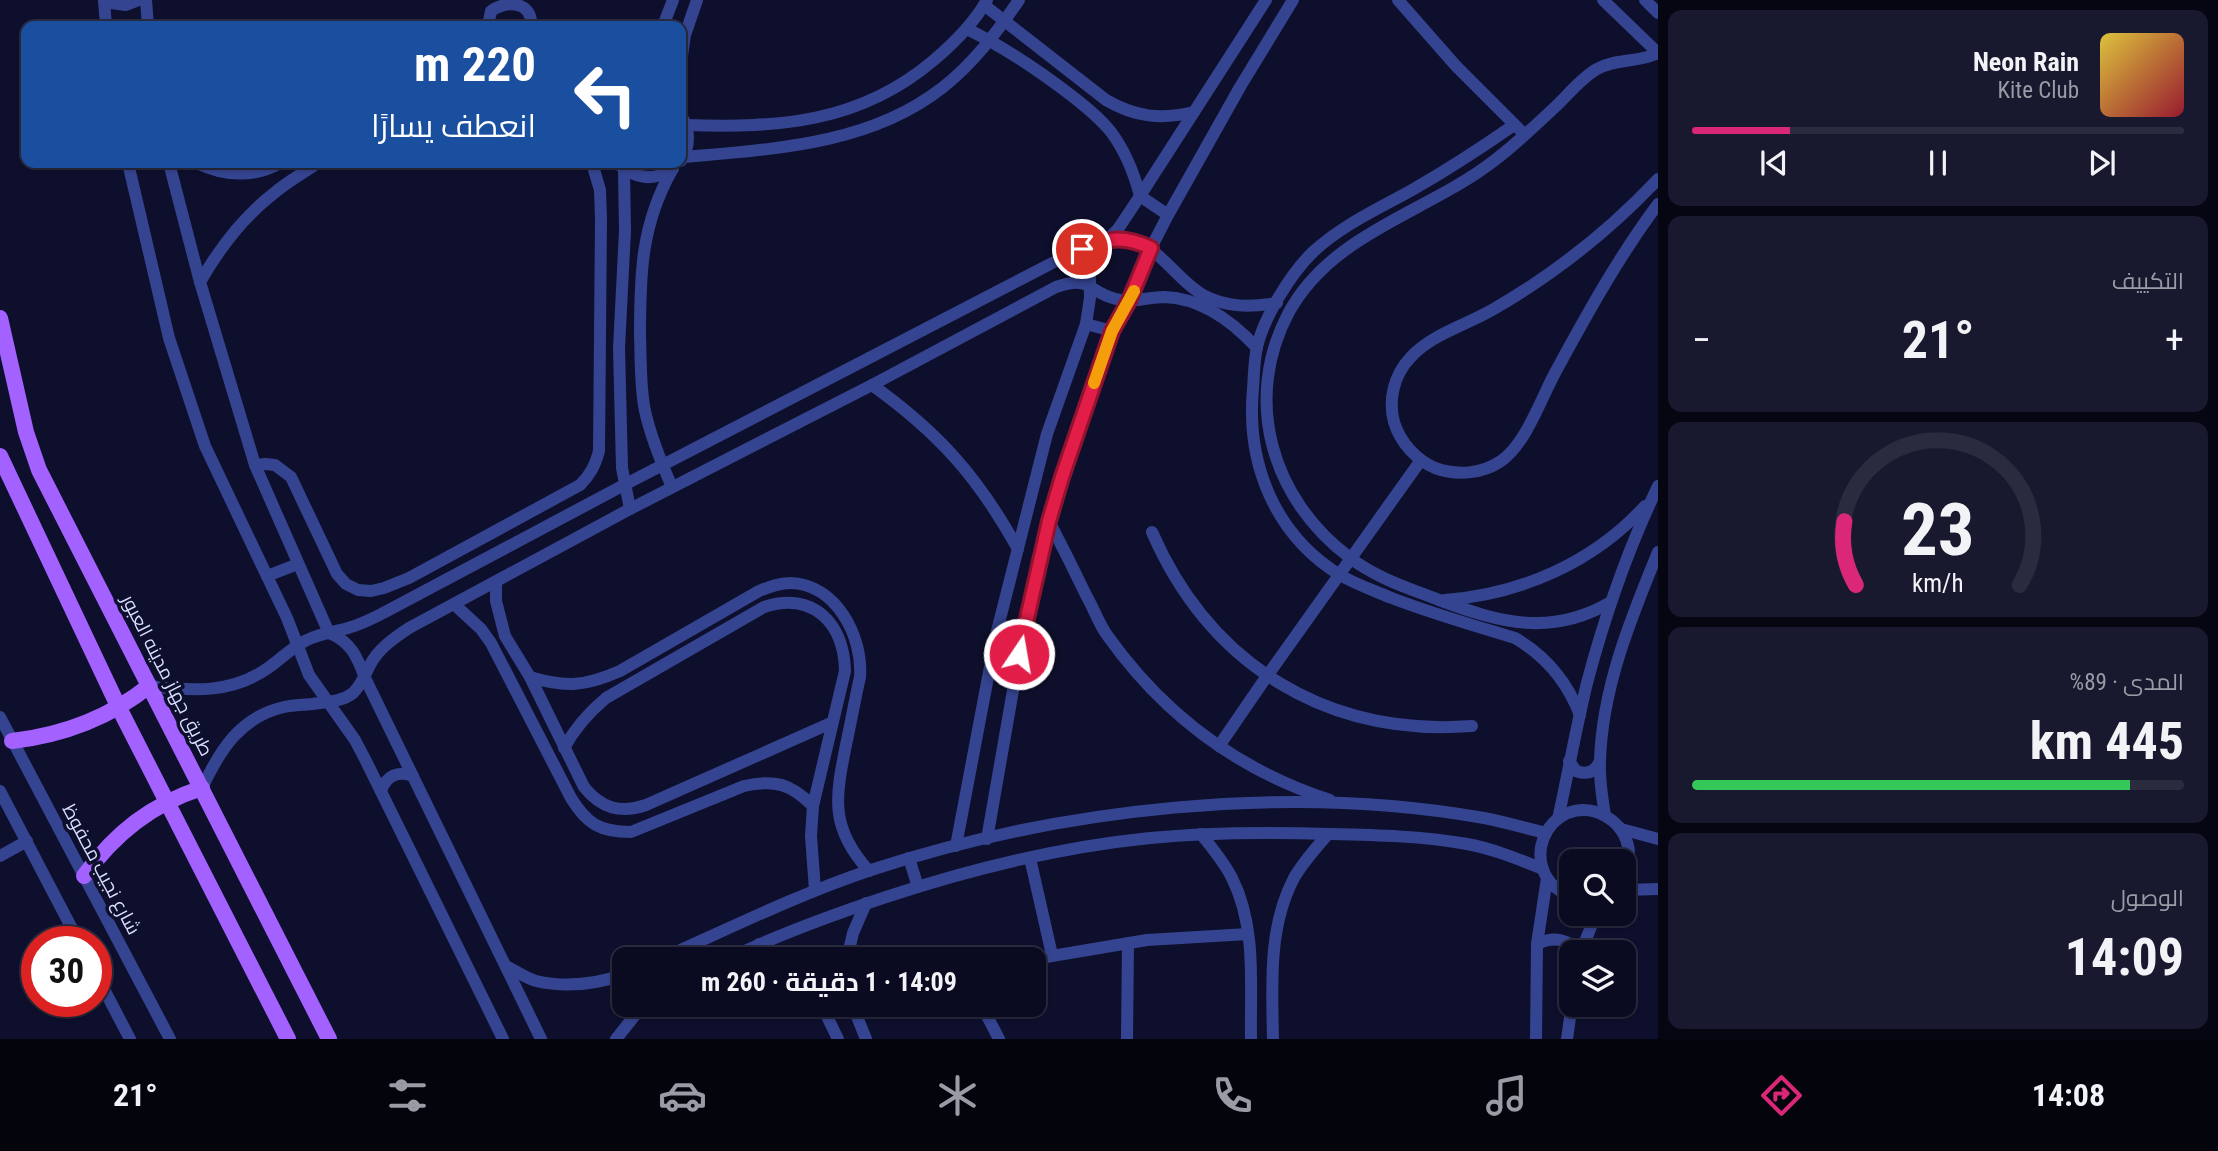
<!DOCTYPE html>
<html lang="ar">
<meta charset="utf-8">
<style>
:root{--surface:#0a0b21;--page:#18192e;--text:#f1f3f6;--muted:#999ba5;--line:#2a2b3f;--accent:#db2777}
body{margin:0;font-family:"Roboto Condensed",Cairo,sans-serif;background:var(--page);color:var(--text);direction:rtl;height:100vh;display:flex;flex-direction:column;font-size:26px;white-space:nowrap}
*{box-sizing:border-box;margin:0}
p{font-size:23px;color:var(--muted)}
.icon{flex:none;width:38px;height:38px;fill:none;stroke:currentColor;stroke-width:2;stroke-linecap:round;stroke-linejoin:round}
.map{position:relative;flex:1;overflow:hidden;direction:ltr}
.side{display:flex;flex-direction:column;gap:10px;padding:10px;background:#060612;width:560px}
.side>*{flex:none}
.guide{position:absolute;left:21px;top:21px;width:665px;height:147px;border-radius:14px;box-shadow:0 2px 5px #0004,0 0 0 2px var(--line);direction:rtl;background:#1a4fa0;color:#fff;overflow:hidden}
.buttons{position:absolute;left:1559px;top:849px;display:grid;gap:14px}
.buttons a{display:grid;place-items:center;width:77px;height:77px;border-radius:14px;background:var(--surface);box-shadow:0 2px 5px #0004,0 0 0 2px var(--line);font-size:35px}
.speed{position:absolute;left:21px;top:926px;display:flex;gap:14px;font-size:35px;font-weight:700;text-align:center}
.speed>*{display:grid;place-content:center;width:91px;height:91px;border-radius:50%;background:var(--surface);box-shadow:0 2px 5px #0004,0 0 0 2px var(--line);line-height:1}
.speed .limit{border:10px solid #d22;background:#fff;color:#111}
.pin{position:absolute;display:grid;place-items:center;width:60px;height:60px;color:#fff;margin:-30px;border:4px solid #fff;border-radius:50%;box-shadow:0 2px 7px #0007}
.me{position:absolute;width:77px;margin:-38px;rotate:12deg;stroke-linejoin:round;filter:drop-shadow(0 0 5px #0008)}
.turn{display:flex;align-items:center;gap:24px;height:147px;padding:0 35px;font-size:32px}
.turn .icon{width:91px;height:91px;stroke-width:2.5}
.turn b{display:block;font-size:49px;line-height:60px}
.big{font-size:52px;font-weight:700;line-height:1.1}
.side .card{flex:1;display:flex;flex-direction:column;justify-content:center;gap:10px;min-width:0;padding:0 24px;border-radius:14px;background:var(--page)}
.side .dial{align-items:center;gap:0}
.dial svg{height:182px;overflow:visible;fill:none;stroke:var(--line);stroke-width:7;stroke-linecap:round;text-anchor:middle}
.dial text{fill:var(--text);stroke:none}
.song{display:flex;align-items:center;gap:21px}
.cover{width:84px;height:84px;border-radius:10px;background:linear-gradient(135deg,hsl(50 70% 55%),hsl(350 70% 35%))}
.played{height:7px;border-radius:4px;background:linear-gradient(90deg,var(--accent) 20%,var(--line) 20%)}
.keys{display:flex;justify-content:space-around;direction:ltr}
.heat{display:flex;justify-content:space-between;align-items:center;font-size:38px;direction:ltr}
.charge{height:10px;border-radius:5px;background:linear-gradient(90deg,#34c759 89%,var(--line) 0)}
.trip{position:absolute;left:612px;top:947px;width:434px;height:70px;border-radius:14px;background:var(--surface);box-shadow:0 2px 5px #0004,0 0 0 2px var(--line);font-weight:700;line-height:70px;text-align:center;direction:rtl}
.menu{display:flex;height:112px;justify-content:space-around;align-items:center;background:#04040d;color:var(--muted)}
.menu .icon{width:49px;height:49px}
.menu .current{color:var(--accent)}
.menu b{font-size:32px;color:var(--text)}
main{display:flex;flex:1;min-height:0}
.map>svg:first-child{display:block}
.lines{fill:none;stroke-linecap:round;stroke-linejoin:round}
.minor{stroke:#354490;stroke-width:12}
.major{stroke:#a361ff;stroke-width:16}
.route-casing{stroke:#92132f;stroke-width:18}
.route{stroke:#e11d48;stroke-width:12}
.slow{stroke:#f59e0b;stroke-width:12}
.labels{text-anchor:middle;stroke-width:7;stroke-linejoin:round;paint-order:stroke}
.street-label{font-size:19px;fill:#daddff;stroke:#0e0f2c}
</style>
<main>
<section class="side">
<div class="card">
<div class="song"><i class="cover"></i><div><b>Neon Rain</b><p>Kite Club</p></div></div>
<div class="played"></div>
<div class="keys"><svg class="icon" aria-label="previous" viewBox="0 0 24 24"><path d="M18 5L8 12l10 7zM5 5v14"/></svg><svg class="icon" aria-label="pause" viewBox="0 0 24 24"><path d="M8 5v14M16 5v14"/></svg><svg class="icon" aria-label="next" viewBox="0 0 24 24"><path d="M6 5l10 7-10 7zM19 5v14"/></svg></div>
</div>
<div class="card"><p>التكييف</p>
<div class="heat"><a>−</a><b class="big">21°</b><a>+</a></div>
</div>
<div class="card dial"><svg viewBox="0 0 100 80">
<path d="M14 69A42 42 0 1 1 86 69"/>
<path d="M14 69A42 42 0 0 1 9 41" stroke="#db2777"/>
<text x="50" y="56" font-size="32" font-weight="700">23</text>
<text x="50" y="72" font-size="11">km/h</text>
</svg></div>
<div class="card"><p>المدى · 89%</p><b class="big">445 km</b><div class="charge"></div></div>
<div class="card"><p>الوصول</p><b class="big">14:09</b></div>
</section>
<div class="map">
<svg width="1658" height="1039" viewBox="0 0 1658 1039">
<rect width="100%" height="100%" fill="#0e0f2c"/>
<g class="lines">
<g class="minor">
<polyline points="104,0 106,26"/>
<polyline points="146,0 148,26"/>
<polyline points="1398,0 1456,66 1520,130"/>
<polyline points="1603,0 1658,53"/>
<polyline points="1645,0 1658,13"/>
<polyline points="104,2 126,5 139,0"/>
<path d="M984 5 1106 100C1135 117 1161 120 1194 112"/>
<path d="M488 26 491 11C506 0 533 1 531 26"/>
<polyline points="663,26 673,0"/>
<path d="M967 29C1006 48 1037 69 1072 96 1086 107 1100 118 1111 132 1126 152 1134 173 1140 196L1168 215"/>
<polyline points="681,63 685,35 697,0"/>
<path d="M681 115C690 130 690 146 681 161"/>
<path d="M686 125C779 128 860 123 934 60 954 43 974 23 987 0"/>
<path d="M1514 125C1481 148 1447 170 1412 190 1378 209 1342 225 1313 252 1291 273 1264 317 1257 347 1254 360 1254 376 1253 389 1246 464 1275 535 1340 575 1355 584 1373 590 1389 597 1430 613 1472 625 1515 638 1546 656 1567 681 1580 715"/>
<path d="M684 157C773 149 869 145 942 88 973 64 997 32 1019 0"/>
<polyline points="128,163 169,338 205,446 287,618 309,675 355,740 366,761 503,1039"/>
<path d="M169 163 200 282 255 465 329 633C351 642 357 656 365 678L541 1039"/>
<path d="M197 163C224 176 254 178 280 163"/>
<path d="M617 163C634 179 653 182 673 169"/>
<polyline points="624,170 625,231 619,348 622,468 630,509"/>
<path d="M1658 179C1610 230 1553 275 1492 310 1466 325 1430 335 1410 358 1394 375 1388 400 1394 422 1400 442 1416 460 1435 468 1457 476 1482 474 1501 461 1526 444 1541 398 1556 371 1587 314 1619 256 1658 204"/>
<path d="M200 282C219 249 242 218 273 194 287 182 303 173 318 163"/>
<polyline points="1086,324 1112,331"/>
<path d="M872 385C939 433 978 477 1018 549"/>
<path d="M255 465 265 464 275 465 291 477 337 574 346 584 358 590 371 591 384 588 409 578 580 485C590 475 595 466 599 451L601 219 600 190 592 163"/>
<path d="M672 487C661 462 651 438 645 411 640 387 641 361 640 336 640 274 641 225 672 170"/>
<path d="M1049 521C1062 546 1075 572 1087 597 1094 609 1099 624 1107 635 1163 714 1238 770 1330 800"/>
<path d="M1152 532C1210 665 1327 737 1472 726"/>
<polyline points="267,576 298,564"/>
<path d="M496 583V601L505 636 530 677 584 787C601 808 620 814 646 805L831 723"/>
<path d="M1445 600C1521 594 1593 563 1645 506"/>
<path d="M1611 602C1551 637 1501 623 1439 600 1408 588 1376 578 1349 557 1272 499 1242 400 1289 312 1333 232 1427 213 1495 160 1516 144 1535 126 1554 108 1568 95 1581 78 1597 69 1617 58 1638 63 1658 53"/>
<path d="M455 605 481 629 491 643 571 798C587 824 600 832 631 832L744 786C775 779 791 784 813 806"/>
<path d="M530 677C566 688 586 686 620 671L759 591C769 587 779 583 790 583 836 584 863 636 860 677 855 699 851 722 846 745 835 799 830 828 869 871"/>
<path d="M149 686C192 691 231 694 268 668 281 659 292 647 307 640 319 634 334 632 348 628 362 624 374 618 387 611L624 485 1058 260C1074 253 1091 242 1108 239 1153 231 1170 276 1203 295 1227 308 1251 307 1277 303"/>
<polyline points="0,717 170,1039"/>
<polyline points="1219,746 1267,676 1421,460"/>
<path d="M564 748C575 728 588 713 606 698L764 607C813 591 844 623 845 671L813 806 811 836 815 890"/>
<path d="M1569 761 1576 771C1587 775 1595 772 1600 761"/>
<path d="M202 788C220 750 240 717 284 707 293 705 303 705 312 704 325 702 342 702 353 693 361 685 365 675 370 665 378 649 394 638 409 628L630 509 872 385 1056 287C1092 275 1087 292 1116 299 1132 303 1148 297 1164 297 1201 298 1233 322 1257 348"/>
<polyline points="0,791 79,942"/>
<path d="M381 791C386 776 398 770 413 776"/>
<path d="M1605 815C1602 797 1599 779 1600 761 1602 688 1631 618 1658 552"/>
<path d="M1558 819C1568 774 1576 728 1587 683 1605 615 1628 549 1658 486"/>
<polyline points="1621,829 1658,839"/>
<path d="M1201 834C1212 848 1224 862 1232 878 1257 928 1250 986 1251 1039"/>
<polyline points="987,839 1022,639 1049,521 1062,477 1112,331 1129,301 1151,248 1168,215 1240,87 1293,0"/>
<polyline points="956,846 996,635 1047,434 1086,324 1090,298 1090,271 1093,259 1099,248 1118,229 1140,196 1266,0"/>
<polyline points="0,856 27,841"/>
<polyline points="909,858 918,887"/>
<polyline points="1030,858 1052,955"/>
<polyline points="1624,890 1658,889"/>
<path d="M1572 897C1556 891 1544 879 1541 862 1539 851 1542 840 1547 831 1577 784 1648 824 1624 875"/>
<polyline points="759,944 783,959"/>
<path d="M1537 944C1554 936 1567 939 1581 952"/>
<polyline points="1581,952 1596,914"/>
<path d="M661 959C730 928 799 894 871 870 1060 808 1287 783 1484 818 1505 822 1525 828 1546 833"/>
<path d="M728 959C779 934 832 915 886 897 971 869 1060 847 1150 838 1210 832 1270 832 1330 834 1376 835 1422 836 1467 844 1494 849 1518 859 1543 869"/>
<polyline points="847,959 853,933 866,903"/>
<polyline points="1034,959 1147,940 1248,934"/>
<path d="M506 966C516 971 526 978 536 981 566 988 597 984 625 974"/>
<polyline points="96,974 130,1039"/>
<polyline points="821,1004 838,1039"/>
<polyline points="852,1004 866,1039"/>
<polyline points="981,1004 999,1039"/>
<polyline points="855,1013 878,1004"/>
<polyline points="616,1039 644,1004"/>
<polyline points="1127,1039 1128,943"/>
<path d="M1273 1039C1272 985 1268 927 1294 878 1303 862 1316 848 1328 834"/>
<polyline points="1536,1039 1537,944 1547,878"/>
<polyline points="1567,1039 1572,1003"/>
</g>
<g class="major">
<polyline points="0,318 26,432 39,470 329,1039"/>
<polyline points="0,456 119,708 288,1039"/>
<path d="M12 741C64 735 109 718 149 686"/>
<path d="M84 876C115 833 152 804 202 788"/>
</g>
</g>
<g class="lines">
<g class="route-casing">
<path id="route" d="M1019 654 1049 521 1062 477 1112 331 1129 301 1151 248C1123 235 1110 238 1082 249"/>
</g>
<use href="#route" class="route"/>
<polyline class="slow" points="1094,383 1112,331 1134,291"/>
</g>
<g class="labels">
<g class="street-label">
<text transform="translate(168 675) rotate(63)" y="7">طريق جهاز مدينه العبور</text>
<text transform="translate(102 869) rotate(62)" y="7">شارع نجيب محفوظ</text>
</g>
</g>
</svg>
<div class="buttons">
<a><svg class="icon" aria-label="search" viewBox="0 0 24 24"><circle cx="10" cy="10" r="6"/><path d="M15 15l6 6"/></svg></a>
<a><svg class="icon" aria-label="layers" viewBox="0 0 24 24"><path d="M12 4l9 5-9 5-9-5zM3 14l9 5 9-5"/></svg></a>
</div>
<div class="speed"><div class="limit">30</div></div>
<div class="pin" style="left:1082px;top:249px;background:#d93025"><svg class="icon" aria-label="arrive" viewBox="0 0 24 24"><path d="M6 21V4h12l-3 4 3 4H6"/></svg></div>
<svg class="me" style="left:1019px;top:654px" viewBox="-20 -20 40 40"><circle r="17" fill="#e11d48" stroke="#fff" stroke-width="3"/><path d="M0-11L8 9 0 5-8 9z" fill="#fff"/></svg>
<div class="trip">14:09 · 1 دقيقة · 260 m</div>
<div class="guide">
<div class="turn"><svg class="icon" aria-label="left" viewBox="0 0 24 24"><path d="M17 20v-9H6M10 6l-5 5 5 5"/></svg><div><b>220 m</b>انعطف يسارًا</div></div>
</div>
</div>
</main>
<nav class="menu">
<b>14:08</b>
<svg class="icon current" aria-label="directions" viewBox="0 0 24 24"><path d="M12 3l9 9-9 9-9-9zM9 14v-3h6M13 9l2 2-2 2"/></svg>
<svg class="icon" aria-label="music" viewBox="0 0 24 24"><path d="M9 18V5l10-2v13"/><circle cx="6" cy="18" r="3"/><circle cx="16" cy="16" r="3"/></svg>
<svg class="icon" aria-label="phone" viewBox="0 0 24 24"><path d="M5 4h4l2 5-3 2q2 4 5 5l2-3 5 2v4C11 20 4 13 5 4z"/></svg>
<svg class="icon" aria-label="climate" viewBox="0 0 24 24"><path d="M12 3v18M4 7l16 10M4 17L20 7"/></svg>
<svg class="icon" aria-label="car" viewBox="0 0 24 24"><path d="M5 17H2v-5l4-1 3-4h7l3 4 3 1v5h-3M9 17h6M6 11h13"/><circle cx="7" cy="17" r="2"/><circle cx="17" cy="17" r="2"/></svg>
<svg class="icon" aria-label="filters" viewBox="0 0 24 24"><path d="M4 7h16M4 17h16"/><circle cx="9" cy="7" r="2"/><circle cx="15" cy="17" r="2"/></svg>
<b>21°</b>
</nav>
